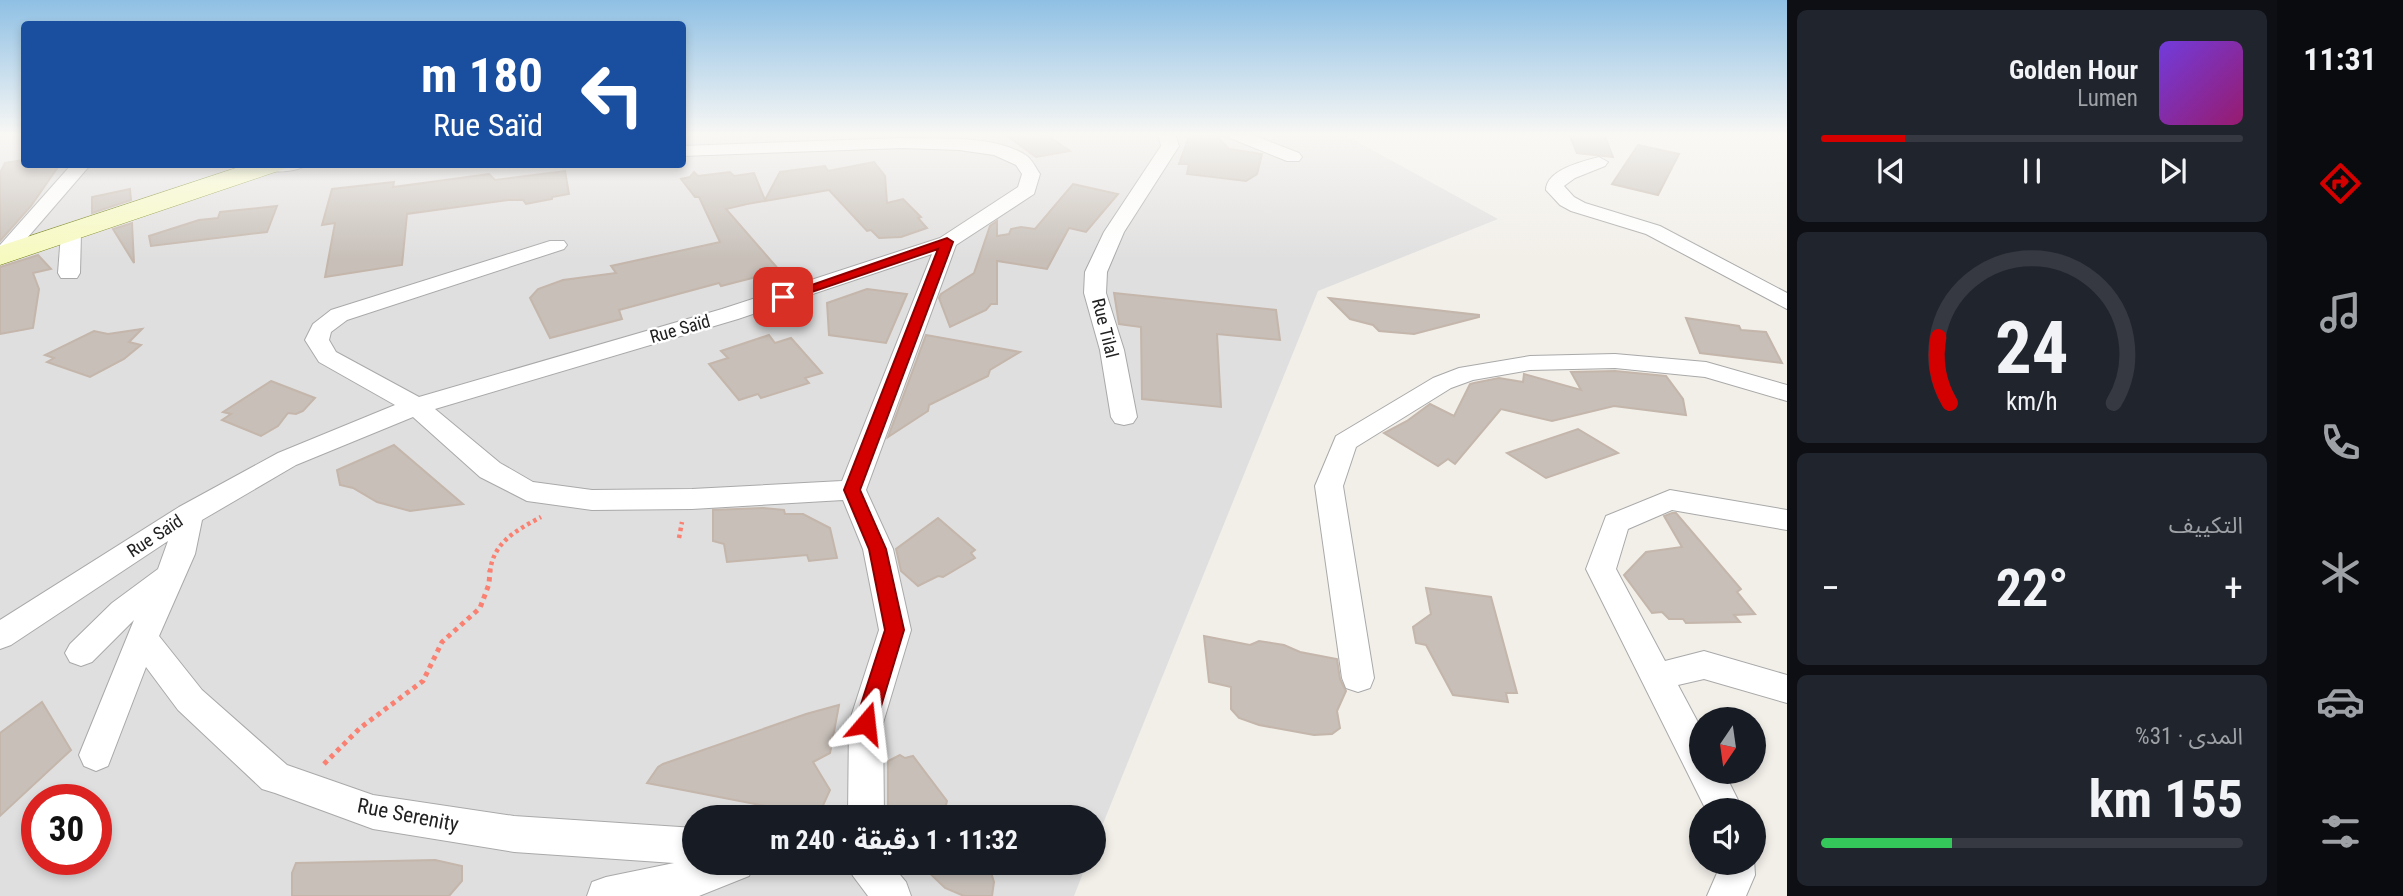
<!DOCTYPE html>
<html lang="ar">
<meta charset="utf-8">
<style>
:root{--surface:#171b24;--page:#20242c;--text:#f1f3f6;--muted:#9ea1a6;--line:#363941;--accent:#d40000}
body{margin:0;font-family:"Roboto Condensed","Noto Sans Arabic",sans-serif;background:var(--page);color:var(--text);direction:rtl;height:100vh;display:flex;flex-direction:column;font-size:26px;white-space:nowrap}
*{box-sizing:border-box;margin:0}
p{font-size:23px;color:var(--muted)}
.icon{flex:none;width:38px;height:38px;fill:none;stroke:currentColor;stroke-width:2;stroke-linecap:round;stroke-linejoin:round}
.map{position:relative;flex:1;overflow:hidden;direction:ltr}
.drawer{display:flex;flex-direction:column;gap:10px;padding:10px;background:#0d0f14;width:490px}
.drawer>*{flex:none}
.banner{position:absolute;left:21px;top:21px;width:665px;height:147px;border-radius:7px;box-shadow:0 4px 10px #0003;direction:rtl;background:#1a4fa0;color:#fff;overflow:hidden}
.needle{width:46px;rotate:193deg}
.fabs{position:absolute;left:1689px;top:707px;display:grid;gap:14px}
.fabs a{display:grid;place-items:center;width:77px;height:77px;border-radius:50%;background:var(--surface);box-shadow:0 4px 10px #0003;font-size:35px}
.speed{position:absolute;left:21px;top:784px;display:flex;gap:14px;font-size:35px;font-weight:700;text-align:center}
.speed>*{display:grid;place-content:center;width:91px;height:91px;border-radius:50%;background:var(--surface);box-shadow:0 4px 10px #0003;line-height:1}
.speed .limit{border:10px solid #d22;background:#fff;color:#111}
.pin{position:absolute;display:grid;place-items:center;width:60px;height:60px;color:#fff;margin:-30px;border-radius:14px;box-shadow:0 4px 10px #0006}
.me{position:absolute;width:77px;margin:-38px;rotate:17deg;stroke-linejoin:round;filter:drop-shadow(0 0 5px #0008)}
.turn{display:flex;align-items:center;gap:24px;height:147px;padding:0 28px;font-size:32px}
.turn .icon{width:91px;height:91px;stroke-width:2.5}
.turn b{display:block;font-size:49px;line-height:60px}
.big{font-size:52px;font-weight:700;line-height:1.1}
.drawer .widget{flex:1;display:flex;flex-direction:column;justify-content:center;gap:10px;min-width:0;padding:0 24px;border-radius:10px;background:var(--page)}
.drawer .dial{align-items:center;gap:0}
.dial svg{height:182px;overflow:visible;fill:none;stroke:var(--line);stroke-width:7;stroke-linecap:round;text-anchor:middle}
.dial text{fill:var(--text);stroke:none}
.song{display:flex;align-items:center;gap:21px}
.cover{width:84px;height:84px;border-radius:10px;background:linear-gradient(135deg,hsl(260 70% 55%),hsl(320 70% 35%))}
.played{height:7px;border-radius:4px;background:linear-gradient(90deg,var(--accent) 20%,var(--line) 20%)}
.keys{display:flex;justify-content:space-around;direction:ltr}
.heat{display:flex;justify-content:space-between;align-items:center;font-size:38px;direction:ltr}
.charge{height:10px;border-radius:5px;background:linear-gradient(90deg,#34c759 31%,var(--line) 0)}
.trip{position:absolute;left:682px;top:805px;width:424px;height:70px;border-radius:35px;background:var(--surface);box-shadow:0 4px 10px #0003;font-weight:700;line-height:70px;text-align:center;direction:rtl}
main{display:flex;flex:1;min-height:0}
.tab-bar{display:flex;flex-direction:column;width:126px;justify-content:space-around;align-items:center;background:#090b0e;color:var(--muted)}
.tab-bar .icon{width:49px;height:49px}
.tab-bar .selected{color:var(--accent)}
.tab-bar b{font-size:32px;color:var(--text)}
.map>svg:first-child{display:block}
.residential{fill:#e0dfdf;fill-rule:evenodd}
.building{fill:#c7bfb8;stroke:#c4b6ab;stroke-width:2}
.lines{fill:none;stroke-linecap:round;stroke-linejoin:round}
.street-casing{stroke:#a9a9a9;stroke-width:2}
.secondary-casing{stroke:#707d05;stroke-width:1}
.path-far1{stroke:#fa8072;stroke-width:4.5;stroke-dasharray:3.5 3.5;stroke-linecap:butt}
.path{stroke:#fa8072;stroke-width:5;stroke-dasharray:4.5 4.5;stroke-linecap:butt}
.street{fill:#fff;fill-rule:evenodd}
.secondary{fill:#f7fabf;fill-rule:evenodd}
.route{fill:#d40000;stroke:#8a0000;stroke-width:2}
.labels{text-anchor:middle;stroke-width:5;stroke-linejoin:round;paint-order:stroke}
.street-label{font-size:18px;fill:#222;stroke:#fff}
.near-street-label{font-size:21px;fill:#222;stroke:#fff}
</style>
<main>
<nav class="tab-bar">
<b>11:31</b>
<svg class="icon selected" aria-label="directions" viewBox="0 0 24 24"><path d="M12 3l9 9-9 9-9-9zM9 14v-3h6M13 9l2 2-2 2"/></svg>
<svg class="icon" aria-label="music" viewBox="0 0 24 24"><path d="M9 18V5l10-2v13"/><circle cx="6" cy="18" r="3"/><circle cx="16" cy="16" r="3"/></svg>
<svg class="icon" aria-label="phone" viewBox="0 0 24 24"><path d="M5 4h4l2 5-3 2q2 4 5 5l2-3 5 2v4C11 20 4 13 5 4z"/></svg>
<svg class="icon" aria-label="climate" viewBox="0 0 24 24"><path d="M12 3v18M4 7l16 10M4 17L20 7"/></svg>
<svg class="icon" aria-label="car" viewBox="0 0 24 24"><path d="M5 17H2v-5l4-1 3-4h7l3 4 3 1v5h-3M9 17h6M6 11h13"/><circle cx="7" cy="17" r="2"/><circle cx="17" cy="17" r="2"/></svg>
<svg class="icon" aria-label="filters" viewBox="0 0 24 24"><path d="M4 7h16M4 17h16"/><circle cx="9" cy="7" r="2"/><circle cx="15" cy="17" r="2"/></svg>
</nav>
<section class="drawer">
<div class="widget">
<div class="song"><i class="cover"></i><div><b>Golden Hour</b><p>Lumen</p></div></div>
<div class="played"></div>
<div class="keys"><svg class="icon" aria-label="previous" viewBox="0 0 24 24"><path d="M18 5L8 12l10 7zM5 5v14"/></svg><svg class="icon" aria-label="pause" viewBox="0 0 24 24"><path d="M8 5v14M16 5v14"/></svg><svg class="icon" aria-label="next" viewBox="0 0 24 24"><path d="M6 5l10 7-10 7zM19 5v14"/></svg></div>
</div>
<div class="widget dial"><svg viewBox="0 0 100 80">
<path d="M14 69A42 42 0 1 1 86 69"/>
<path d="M14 69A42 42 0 0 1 9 40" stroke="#d40000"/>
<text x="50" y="56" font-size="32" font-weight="700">24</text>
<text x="50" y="72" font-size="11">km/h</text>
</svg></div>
<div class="widget"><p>التكييف</p>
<div class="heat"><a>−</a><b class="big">22°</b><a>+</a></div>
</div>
<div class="widget"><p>المدى · 31%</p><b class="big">155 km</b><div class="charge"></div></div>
</section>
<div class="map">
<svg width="1787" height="896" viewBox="0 0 1787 896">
<rect width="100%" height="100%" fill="#f2efe9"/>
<path class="residential" d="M0 134H24V164H682L683 134H1343L1498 219 1318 291 1094 846V817H695V863H1087L1074 896H0ZM37 800H96V859H37Z"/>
<g class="building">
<polygon points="1005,134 1045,134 1070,151 1036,157"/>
<polygon points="1205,134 1215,135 1229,149 1262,154 1257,174 1246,181 1187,174 1189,164 1179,164 1189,137"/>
<polygon points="1569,134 1604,134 1613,157 1577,153"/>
<polygon points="1638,145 1679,154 1658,195 1612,184"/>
<polygon points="24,160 24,164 60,164 31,206 0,241 0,173 5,163"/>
<polygon points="874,162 885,176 887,203 903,199 921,217 918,218 927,228 901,237 879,238 871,230 867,231 829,190 747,204 726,209 780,271 721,286 719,283 619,310 622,319 550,338 530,298 538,289 563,280 616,273 611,266 720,242 699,197 695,197 681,179 690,177 694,172 698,176 730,172 734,176 754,173 765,200 780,172 825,166 828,171"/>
<polygon points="565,171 569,194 552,197 552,199 526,204 523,200 508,200 407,214 402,265 325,277 335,223 322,225 332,189 394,182 393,187 489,174 495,180"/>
<polygon points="1073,184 1118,194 1086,232 1069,228 1047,269 997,261 997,304 991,304 986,310 950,327 939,298 941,294 974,273 990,226 997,221 997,236 1009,234 1011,229 1021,227 1035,229"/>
<polygon points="130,189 131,200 92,213 92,197"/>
<polygon points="277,206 267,232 151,246 149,236 199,220 218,218 220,212"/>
<polygon points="132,223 134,263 113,229"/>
<polygon points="38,255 51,269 33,273 39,289 33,328 0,334 0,267"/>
<polygon points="867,289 907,294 886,343 829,335 827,303"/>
<polygon points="1114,293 1276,310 1280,340 1217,334 1221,407 1142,399 1141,327 1119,324"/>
<polygon points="1329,298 1479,315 1479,317 1414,334 1379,331 1373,325 1350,319"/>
<polygon points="1686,318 1739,326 1741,330 1766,332 1782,363 1700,353"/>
<polygon points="142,329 129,342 141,345 124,359 90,377 47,362 54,358 45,355 94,331 108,334"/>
<polygon points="769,335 775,343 791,338 822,373 805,378 809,383 761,398 758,394 739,400 709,364 728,358 721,351"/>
<polygon points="926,335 1020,352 990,370 988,376 929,405 928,411 888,437"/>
<polygon points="1615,371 1666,376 1683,399 1686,415 1614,406 1552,421 1501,409 1455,464 1448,459 1438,466 1384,433 1407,421 1430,404 1454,416 1470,384 1474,383 1499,378 1523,382 1524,374 1581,390 1571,372"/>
<polygon points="271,381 315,398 303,411 296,414 288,413 278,426 261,436 222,420 231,414 223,412"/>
<polygon points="1578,429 1618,453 1546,478 1507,453"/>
<polygon points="394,445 463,504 410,511 377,502 353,488 340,485 337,470"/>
<polygon points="763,508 784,510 785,514 803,514 830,528 837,558 809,561 807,555 727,562 724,544 713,541 713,510"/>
<polygon points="1672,513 1676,513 1741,589 1737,592 1755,614 1734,615 1740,622 1686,623 1683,619 1669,619 1662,612 1652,613 1624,575 1646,552 1682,547 1664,516"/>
<polygon points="938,518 975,550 971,553 975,558 943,577 938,576 918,586 901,571 896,549"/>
<polygon points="1426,588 1491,597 1517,693 1506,693 1508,702 1453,695 1426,645 1416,643 1413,627 1431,614"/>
<polygon points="1204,636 1250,645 1259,641 1284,645 1300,652 1337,659 1340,679 1346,691 1337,711 1340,728 1332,734 1314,735 1259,725 1239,718 1231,709 1231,687 1209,682"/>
<polygon points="42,702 71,750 0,816 0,733"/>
<polygon points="839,705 830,753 813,762 830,790 820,812 812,815 647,783 658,767 663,764 806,714"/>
<polygon points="900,755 905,758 913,756 947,801 943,817 888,817 888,761"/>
<polygon points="435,860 462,866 462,881 449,896 292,896 292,873 296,863"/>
<polygon points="919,863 988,863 994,882 992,896 964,896 945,888"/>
</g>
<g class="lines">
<g class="street-casing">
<g id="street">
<polygon points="1158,134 1175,134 1179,146 1124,232 1107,272 1106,293 1124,350 1137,417 1133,423 1124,425 1115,423 1111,417 1100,350 1084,293 1085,272 1104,232 1161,146"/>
<polygon points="1227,134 1250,134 1299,153 1302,157 1299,161 1287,161 1230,138"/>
<path d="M902 138C938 139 997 135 1027 156 1032 160 1036 168 1040 174L1034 194 956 245 866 490 893 549 911 630 883 723 884 817H848L849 723 879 630 863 549 843 500 692 509 592 510 527 501 480 477 413 417 296 465 202 520 195 554 159 636 202 690 287 765 373 795 514 816 695 828V863H755L749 876 699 896H587L592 882 606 877 674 863 514 852 373 829 275 793 262 789 178 710 146 667 108 766 96 771 84 766 79 755 134 620 92 662 81 666 70 662 65 653 70 644 112 603 158 569 168 541 11 645 0 649V620L179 507 278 453 395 405 319 362 305 340 313 324 331 310 550 241H564L567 245 564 249 347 320 331 332 329 340 336 352 419 397 722 309 940 238 1018 187 1022 174 1016 165 994 155 959 150 902 148 682 156V146ZM932 254 842 481 692 489 592 490 533 482 500 463 435 409 738 319Z"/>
<path d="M1599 157 1608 162 1605 166 1575 178 1564 186 1574 197 1585 203 1660 226 1787 293V309L1646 234 1571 211 1560 205 1546 190C1546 170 1583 161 1599 157Z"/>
<polygon points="72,164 91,164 9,259 0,261 0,245"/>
<path d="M262 164H308C298 172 276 173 264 170Z"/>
<polygon points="71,228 78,230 81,234 80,273 77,278 61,278 58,273 61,234 64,230"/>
<polygon points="1615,354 1706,362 1787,385 1787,401 1705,377 1615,368 1530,370 1473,380 1451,388 1356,447 1343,486 1374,678 1370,688 1358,692 1346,688 1342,678 1315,486 1336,436 1433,378 1459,368 1530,356"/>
<polygon points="1670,490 1787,510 1787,530 1672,510 1628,529 1616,569 1665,661 1704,651 1787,675 1787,703 1704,679 1678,685 1701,728 1701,772 1724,772 1743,810 1706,810 1586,569 1606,516"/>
<polygon points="1754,859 1755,875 1746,896 1707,896 1717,873 1717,863 1754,863"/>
<polygon points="847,863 890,863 906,882 911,896 868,896 853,876"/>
</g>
</g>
<g class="secondary-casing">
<polygon id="secondary" points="248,164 287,164 284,169 0,265 0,246"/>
</g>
<g class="path-far1">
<polyline points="679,538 682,522"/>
<path d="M490 572C493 542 517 530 541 517"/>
</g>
<polyline class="path" points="324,764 360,728 423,681 442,642 480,608 489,584 490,570"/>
<use href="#street" class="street"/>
<use href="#secondary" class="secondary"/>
</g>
<linearGradient id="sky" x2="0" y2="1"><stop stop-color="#8fc0e4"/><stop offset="0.52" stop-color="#f9f8f5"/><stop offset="1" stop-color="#f9f8f5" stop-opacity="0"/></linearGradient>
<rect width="1787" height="259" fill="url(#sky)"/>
<polygon class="route" points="947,238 953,242 860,490 886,549 904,630 876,723 873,729 866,732 858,729 855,723 885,630 869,549 844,490 938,249 788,300 783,301 777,297"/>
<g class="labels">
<g class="street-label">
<text transform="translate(1105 328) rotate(76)" y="6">Rue Tilal</text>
<text transform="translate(680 329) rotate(-16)" y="6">Rue Saïd</text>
<text transform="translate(155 536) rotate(-33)" y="6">Rue Saïd</text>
</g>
<g class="near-street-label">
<text transform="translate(408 815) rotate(11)" y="7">Rue Serenity</text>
</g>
</g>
</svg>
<div class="fabs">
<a><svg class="needle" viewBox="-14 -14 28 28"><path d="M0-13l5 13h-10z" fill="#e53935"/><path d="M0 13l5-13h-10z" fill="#9ea1a6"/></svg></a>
<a><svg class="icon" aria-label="sound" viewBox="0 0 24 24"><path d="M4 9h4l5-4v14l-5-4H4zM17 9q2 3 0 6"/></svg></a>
</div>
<div class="speed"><div class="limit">30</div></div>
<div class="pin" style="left:783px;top:297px;background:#d93025"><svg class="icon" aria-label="arrive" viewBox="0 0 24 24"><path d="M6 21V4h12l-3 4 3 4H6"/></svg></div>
<svg class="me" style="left:866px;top:723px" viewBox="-20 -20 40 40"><path d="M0-17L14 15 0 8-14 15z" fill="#d40000" stroke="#fff" stroke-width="4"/></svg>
<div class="trip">11:32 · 1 دقيقة · 240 m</div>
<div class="banner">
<div class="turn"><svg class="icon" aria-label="left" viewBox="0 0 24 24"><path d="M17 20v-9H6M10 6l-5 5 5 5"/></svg><div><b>180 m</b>Rue Saïd</div></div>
</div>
</div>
</main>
